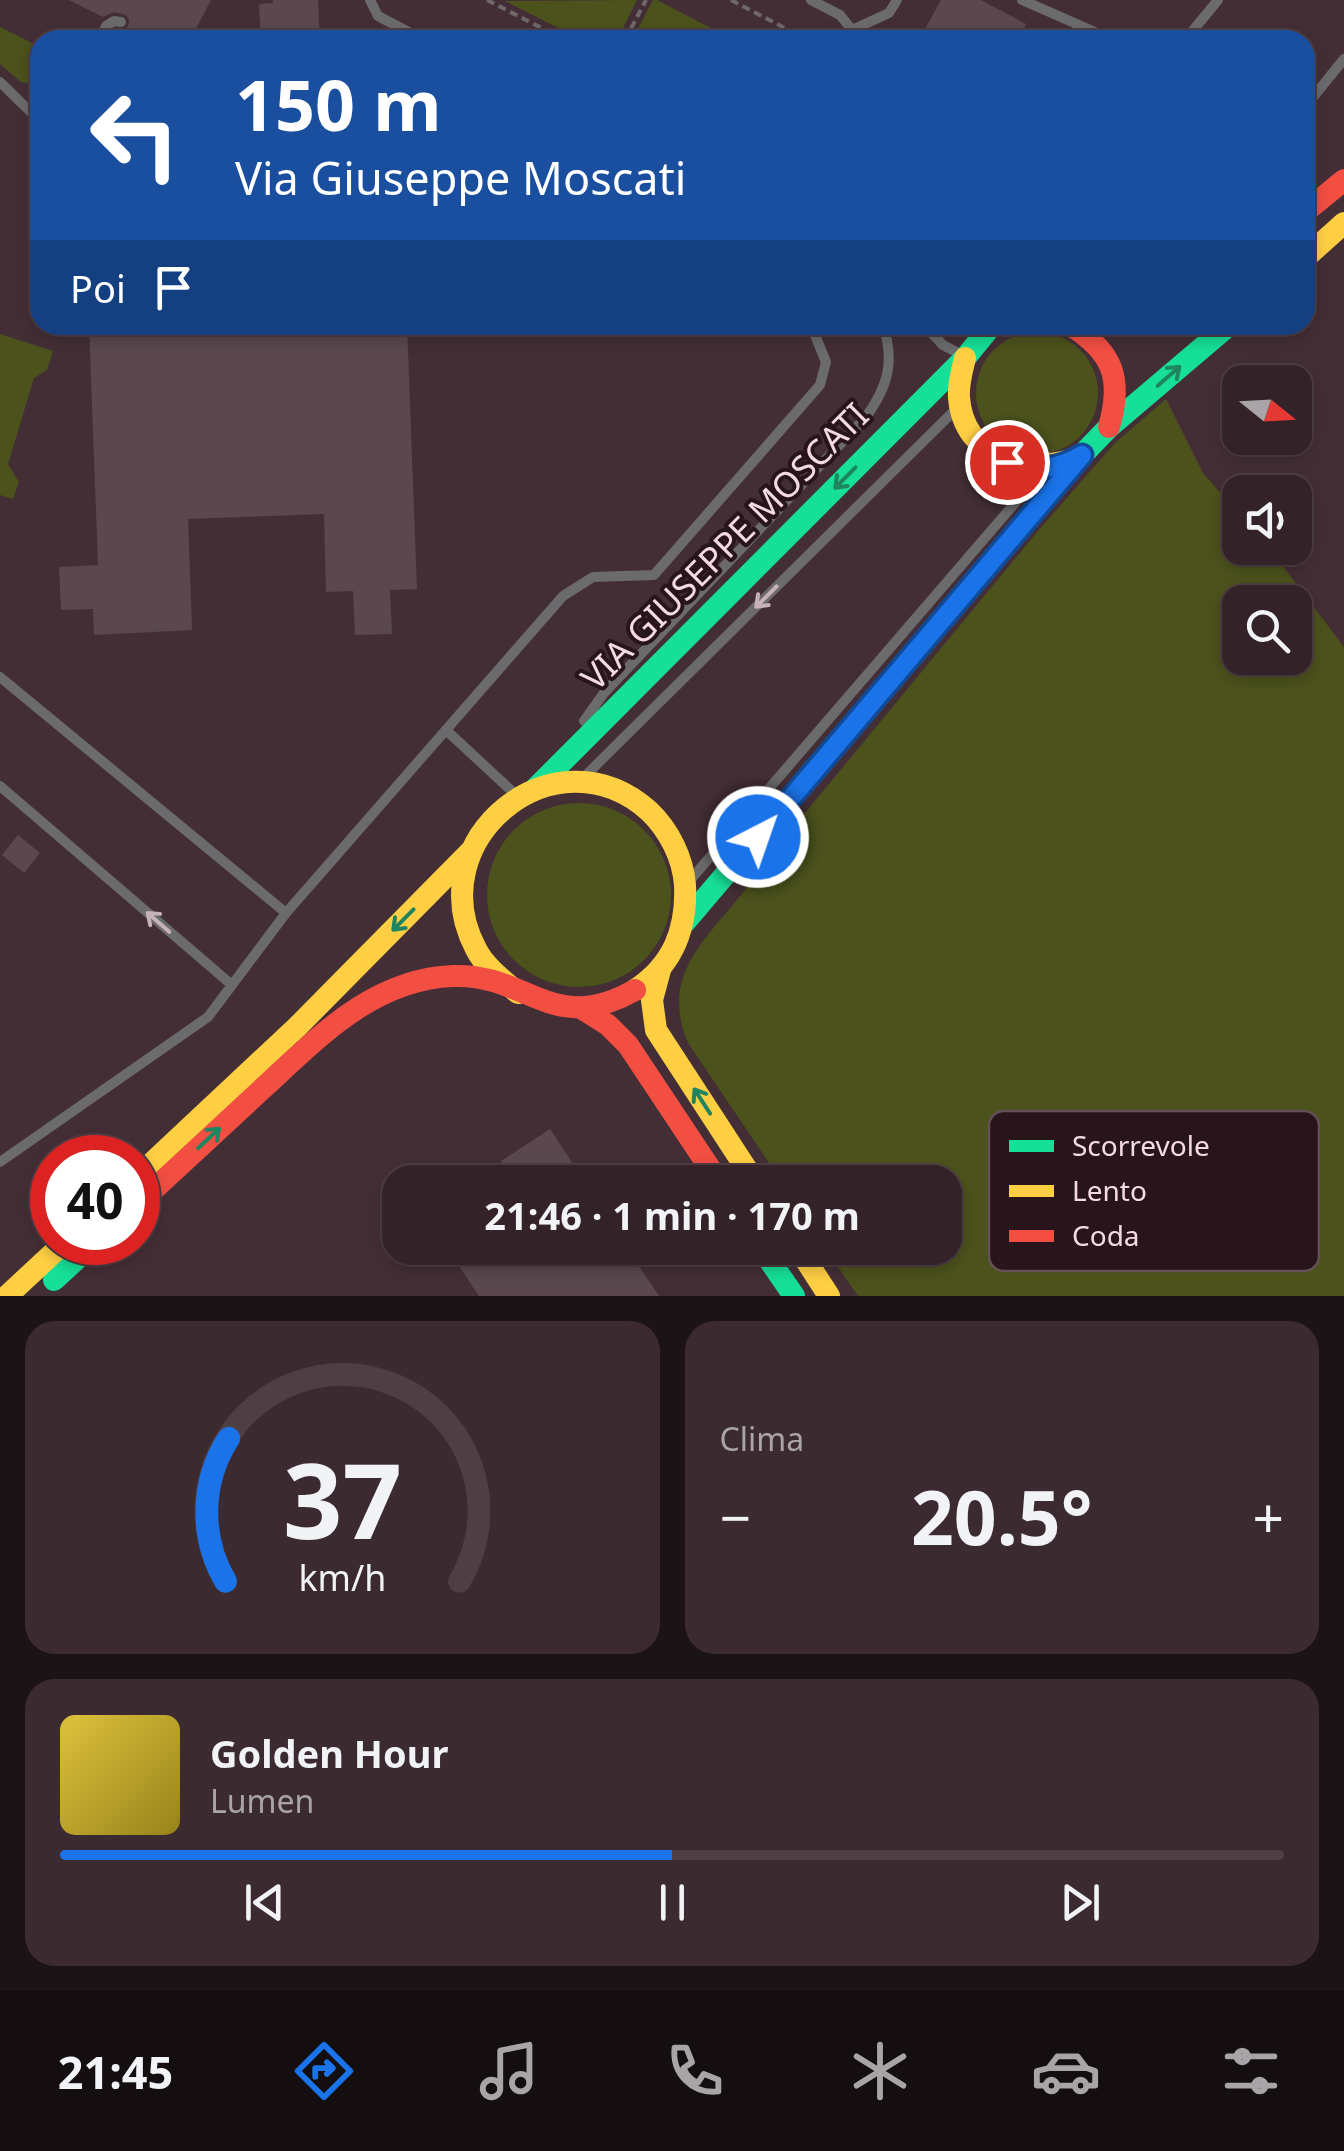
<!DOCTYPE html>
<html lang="it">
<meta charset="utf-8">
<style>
:root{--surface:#332228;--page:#3b2a30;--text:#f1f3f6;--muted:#a9a4a8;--line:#4e3f45;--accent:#1a73e8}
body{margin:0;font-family:"Noto Sans",sans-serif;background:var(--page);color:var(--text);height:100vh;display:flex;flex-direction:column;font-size:38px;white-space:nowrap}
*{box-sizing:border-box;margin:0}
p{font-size:32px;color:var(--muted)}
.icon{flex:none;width:55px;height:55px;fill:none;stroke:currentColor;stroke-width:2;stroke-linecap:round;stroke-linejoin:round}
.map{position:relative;height:1296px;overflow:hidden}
.panel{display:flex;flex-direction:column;gap:25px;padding:25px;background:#1c1316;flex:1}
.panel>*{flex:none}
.banner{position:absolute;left:30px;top:30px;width:1285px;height:305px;border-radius:30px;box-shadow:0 5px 15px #0003,0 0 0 2px var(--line);background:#1a4fa0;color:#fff;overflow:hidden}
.needle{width:65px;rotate:108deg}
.buttons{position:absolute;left:1222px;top:365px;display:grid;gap:20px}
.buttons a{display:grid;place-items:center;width:90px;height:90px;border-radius:20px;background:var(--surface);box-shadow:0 5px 15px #0003,0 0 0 2px var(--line);font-size:50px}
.speed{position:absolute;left:30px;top:1135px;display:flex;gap:20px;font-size:50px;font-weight:700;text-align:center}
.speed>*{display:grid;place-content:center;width:130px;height:130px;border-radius:50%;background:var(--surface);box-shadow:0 5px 15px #0003,0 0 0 2px var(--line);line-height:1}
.speed .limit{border:15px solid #d22;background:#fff;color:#111}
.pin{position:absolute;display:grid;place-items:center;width:85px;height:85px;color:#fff;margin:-42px;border:5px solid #fff;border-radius:50%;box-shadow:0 2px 10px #0007}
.me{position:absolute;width:110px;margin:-55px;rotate:41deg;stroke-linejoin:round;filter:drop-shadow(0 0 8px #0008)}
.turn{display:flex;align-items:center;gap:35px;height:210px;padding:0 40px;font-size:45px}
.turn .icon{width:130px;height:130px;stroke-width:2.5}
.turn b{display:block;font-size:70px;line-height:85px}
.then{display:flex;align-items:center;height:95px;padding:0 40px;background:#0003;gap:20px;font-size:38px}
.big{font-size:75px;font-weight:700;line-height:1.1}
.panel .card{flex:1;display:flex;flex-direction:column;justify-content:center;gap:15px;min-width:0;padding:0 35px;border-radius:30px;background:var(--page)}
.panel .dial{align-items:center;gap:0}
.dial svg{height:260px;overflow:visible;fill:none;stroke:var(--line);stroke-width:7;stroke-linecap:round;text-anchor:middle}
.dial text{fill:var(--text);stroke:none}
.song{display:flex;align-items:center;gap:30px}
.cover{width:120px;height:120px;border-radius:15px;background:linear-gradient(135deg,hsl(50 70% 55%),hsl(50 70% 35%))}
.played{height:10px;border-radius:5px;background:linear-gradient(90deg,var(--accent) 50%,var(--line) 50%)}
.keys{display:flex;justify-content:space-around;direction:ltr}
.heat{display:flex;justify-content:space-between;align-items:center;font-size:55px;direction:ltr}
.panel .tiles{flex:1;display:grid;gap:25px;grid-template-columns:1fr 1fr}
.card:last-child{grid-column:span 2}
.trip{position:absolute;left:382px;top:1165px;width:580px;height:100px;border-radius:30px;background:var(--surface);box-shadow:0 5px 15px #0003,0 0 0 2px var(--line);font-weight:700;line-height:100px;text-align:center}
.tab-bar{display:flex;height:160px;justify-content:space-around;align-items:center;background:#140e10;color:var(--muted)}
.tab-bar .icon{width:70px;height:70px}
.tab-bar .current{color:var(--accent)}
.tab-bar b{font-size:45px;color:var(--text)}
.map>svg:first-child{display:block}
.green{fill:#4b521c;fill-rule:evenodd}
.building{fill:#5a484e}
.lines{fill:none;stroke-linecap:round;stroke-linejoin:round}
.path{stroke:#6e686b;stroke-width:4;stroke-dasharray:8 5;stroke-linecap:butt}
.lane{stroke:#6b6a6c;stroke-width:10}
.fast{stroke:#16e098;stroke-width:22}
.slow{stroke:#ffcf43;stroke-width:22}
.jam{stroke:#f24e42;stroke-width:22}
.oneway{stroke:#1e8560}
.oneway2{stroke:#c5b3b9}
.route-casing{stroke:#114b97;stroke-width:25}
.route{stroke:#1a73e8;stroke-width:18}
.labels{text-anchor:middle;stroke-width:8;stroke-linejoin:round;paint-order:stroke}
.street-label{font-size:35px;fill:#f6dae2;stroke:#28151b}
.key{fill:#28151b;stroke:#665057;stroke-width:2.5}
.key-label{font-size:28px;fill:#f6dae2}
</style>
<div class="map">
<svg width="1344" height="1296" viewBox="0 0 1344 1296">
<rect width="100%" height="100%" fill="#442e36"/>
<g class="green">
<polygon points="637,0 617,40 582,40 505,1"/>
<polygon points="653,0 657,0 734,40 632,40"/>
<polygon points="0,27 40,47 40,86 21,82 0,64"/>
<circle cx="1037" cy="393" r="61"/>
<polygon points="0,334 53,351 47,370 34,378 8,464 19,482 13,499 0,495"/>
<path d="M1166 399 1203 473 1240 515V548H1269L1344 647V1296H858L825 1248H945V1182H782L688 1043C654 963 726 927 762 865L1037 532 1115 443ZM1295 602V658H1240V602Z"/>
<circle cx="579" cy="895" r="92"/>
</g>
<g class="building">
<polygon points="69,0 211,0 190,40 127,40 113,32 128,27 129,20 126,15 114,12 103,17"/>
<polygon points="273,0 318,0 320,40 261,40 259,4 273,3"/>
<polygon points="941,0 981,0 1026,24 1018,40 946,40 925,29"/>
<polygon points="89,325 407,325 417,589 390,590 392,634 355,635 353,591 326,592 324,514 188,519 192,630 94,635 93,609 61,610 59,567 98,565"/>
<polygon points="18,835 40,853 24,873 2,855"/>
<polygon points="550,1129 585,1182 515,1182 501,1161"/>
<polygon points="447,1248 627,1248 659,1296 479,1296"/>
</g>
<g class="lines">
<g class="path">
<polyline points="487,0 565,40"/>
<polyline points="731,0 808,40"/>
<polyline points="625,40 646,0"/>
</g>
<g class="lane">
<polyline points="370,0 378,16 424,40"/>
<polyline points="811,0 840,15 852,30 849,40"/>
<polyline points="1022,0 1113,40"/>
<polyline points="852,30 889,13 897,0"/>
<polyline points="99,40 106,26 114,21 121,22"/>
<polyline points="1185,40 1218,0"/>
<polyline points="0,82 40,121"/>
<polyline points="1305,107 1344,59"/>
<polyline points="924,325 943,345 962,355"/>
<polyline points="0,677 286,913 563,596 593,577 654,575 820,385 826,362 811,325"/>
<path d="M584 721 604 693 866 417C888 386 895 362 883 325"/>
<polyline points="446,730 515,794"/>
<polyline points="584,777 955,410"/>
<polyline points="0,786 232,985"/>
<polyline points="692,878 1040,474"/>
<polyline points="0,1162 208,1017 286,913"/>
</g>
<g class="fast">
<polyline points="536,788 965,358 992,325"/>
<polyline points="685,922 1082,455 1109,427 1229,325"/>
<polyline points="761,1248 794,1296"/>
<polyline points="54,1280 95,1242"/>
</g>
<g class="slow">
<polyline points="1305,258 1344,223"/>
<path d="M965 358C962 371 958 384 959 397 963 459 1030 476 1079 457"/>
<polyline points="660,970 652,1000 656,1030 755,1182"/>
<path d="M518 993C503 980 485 967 476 949 418 840 555 727 649 811 669 830 683 858 685 885 687 930 673 965 635 990"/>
<polyline points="138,1176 297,1027 469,853"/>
<polyline points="798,1248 829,1296"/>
<polyline points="7,1296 65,1242"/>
</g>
<g class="jam">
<polyline points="1305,212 1344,180"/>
<path d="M1070 325C1113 352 1123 378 1109 427"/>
<polyline points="581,1008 608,1025 628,1045 719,1182"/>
<path d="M138 1204C179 1166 220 1128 261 1090 317 1039 372 979 453 976 527 973 553 1037 635 990"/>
</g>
</g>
<defs><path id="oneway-shaft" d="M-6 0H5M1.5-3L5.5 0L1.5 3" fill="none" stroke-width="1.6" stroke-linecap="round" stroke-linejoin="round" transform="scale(2.5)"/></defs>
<g class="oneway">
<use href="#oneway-shaft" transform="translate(1169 376) rotate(-41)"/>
<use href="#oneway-shaft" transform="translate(845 478) rotate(135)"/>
<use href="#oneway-shaft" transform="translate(403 920) rotate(135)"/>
<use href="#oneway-shaft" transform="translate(702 1101) rotate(-123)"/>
<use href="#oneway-shaft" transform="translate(209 1138) rotate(-43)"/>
</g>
<g class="oneway2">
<use href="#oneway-shaft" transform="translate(766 597) rotate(135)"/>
<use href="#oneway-shaft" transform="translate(158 922) rotate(-139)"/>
</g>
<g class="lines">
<g class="route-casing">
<path id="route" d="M758 837 1082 455C1056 470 1036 472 1007 462"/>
</g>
<use href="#route" class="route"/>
</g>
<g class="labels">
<g class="street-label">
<text transform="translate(725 547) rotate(-45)" y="12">VIA GIUSEPPE MOSCATI</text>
</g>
</g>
<rect x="989" y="1111" width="330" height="160" rx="15" class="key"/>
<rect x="1009" y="1140" width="45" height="12" fill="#16e098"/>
<rect x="1009" y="1185" width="45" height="12" fill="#ffcf43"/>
<rect x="1009" y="1230" width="45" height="12" fill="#f24e42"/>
<g class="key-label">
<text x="1072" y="1156">Scorrevole</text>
<text x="1072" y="1201">Lento</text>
<text x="1072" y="1246">Coda</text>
</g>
</svg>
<div class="buttons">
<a><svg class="needle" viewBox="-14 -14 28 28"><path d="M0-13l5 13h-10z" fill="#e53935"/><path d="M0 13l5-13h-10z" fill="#a9a4a8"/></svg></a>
<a><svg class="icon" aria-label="sound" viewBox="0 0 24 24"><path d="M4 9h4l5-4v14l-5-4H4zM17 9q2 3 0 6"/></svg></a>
<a><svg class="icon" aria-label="search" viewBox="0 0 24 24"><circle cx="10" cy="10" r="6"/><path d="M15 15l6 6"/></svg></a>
</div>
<div class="speed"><div class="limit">40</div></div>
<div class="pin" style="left:1007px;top:462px;background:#d93025"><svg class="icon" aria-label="arrive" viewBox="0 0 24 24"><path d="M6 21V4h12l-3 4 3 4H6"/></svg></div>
<svg class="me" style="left:758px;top:837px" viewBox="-20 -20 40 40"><circle r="17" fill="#1a73e8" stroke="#fff" stroke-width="3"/><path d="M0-11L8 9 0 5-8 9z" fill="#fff"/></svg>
<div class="trip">21:46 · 1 min · 170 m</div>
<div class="banner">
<div class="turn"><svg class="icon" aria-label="left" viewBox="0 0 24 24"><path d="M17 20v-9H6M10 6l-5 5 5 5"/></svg><div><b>150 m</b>Via Giuseppe Moscati</div></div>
<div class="then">Poi<svg class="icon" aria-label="arrive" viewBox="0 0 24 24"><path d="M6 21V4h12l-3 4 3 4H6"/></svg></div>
</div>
</div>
<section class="panel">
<div class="tiles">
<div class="card dial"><svg viewBox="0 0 100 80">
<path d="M14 69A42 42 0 1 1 86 69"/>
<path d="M14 69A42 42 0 0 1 15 25" stroke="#1a73e8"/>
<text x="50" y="56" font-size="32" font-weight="700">37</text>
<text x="50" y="72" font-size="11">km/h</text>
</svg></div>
<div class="card"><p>Clima</p>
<div class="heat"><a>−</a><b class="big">20.5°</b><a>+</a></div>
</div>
<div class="card">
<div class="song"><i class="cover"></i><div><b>Golden Hour</b><p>Lumen</p></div></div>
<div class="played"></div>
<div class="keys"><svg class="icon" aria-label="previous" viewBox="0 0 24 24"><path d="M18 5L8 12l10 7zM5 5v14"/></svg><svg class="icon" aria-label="pause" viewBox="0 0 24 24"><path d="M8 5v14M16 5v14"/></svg><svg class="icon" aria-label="next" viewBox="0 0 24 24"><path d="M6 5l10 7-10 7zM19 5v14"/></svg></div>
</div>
</div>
</section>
<nav class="tab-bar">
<b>21:45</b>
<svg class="icon current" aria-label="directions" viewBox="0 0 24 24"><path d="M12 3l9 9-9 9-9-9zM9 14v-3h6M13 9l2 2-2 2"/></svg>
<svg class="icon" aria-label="music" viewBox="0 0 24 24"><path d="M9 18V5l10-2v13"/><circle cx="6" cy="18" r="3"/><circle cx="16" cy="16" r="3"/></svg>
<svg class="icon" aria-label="phone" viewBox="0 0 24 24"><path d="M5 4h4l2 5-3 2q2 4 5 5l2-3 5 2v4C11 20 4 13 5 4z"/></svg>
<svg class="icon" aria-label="climate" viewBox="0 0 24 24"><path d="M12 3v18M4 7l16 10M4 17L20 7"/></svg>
<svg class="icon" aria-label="car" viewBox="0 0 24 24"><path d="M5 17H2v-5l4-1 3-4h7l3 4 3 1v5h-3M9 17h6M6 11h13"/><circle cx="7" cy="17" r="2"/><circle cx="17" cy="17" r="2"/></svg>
<svg class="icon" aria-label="filters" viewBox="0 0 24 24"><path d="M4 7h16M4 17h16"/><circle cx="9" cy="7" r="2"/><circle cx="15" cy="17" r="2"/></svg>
</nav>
